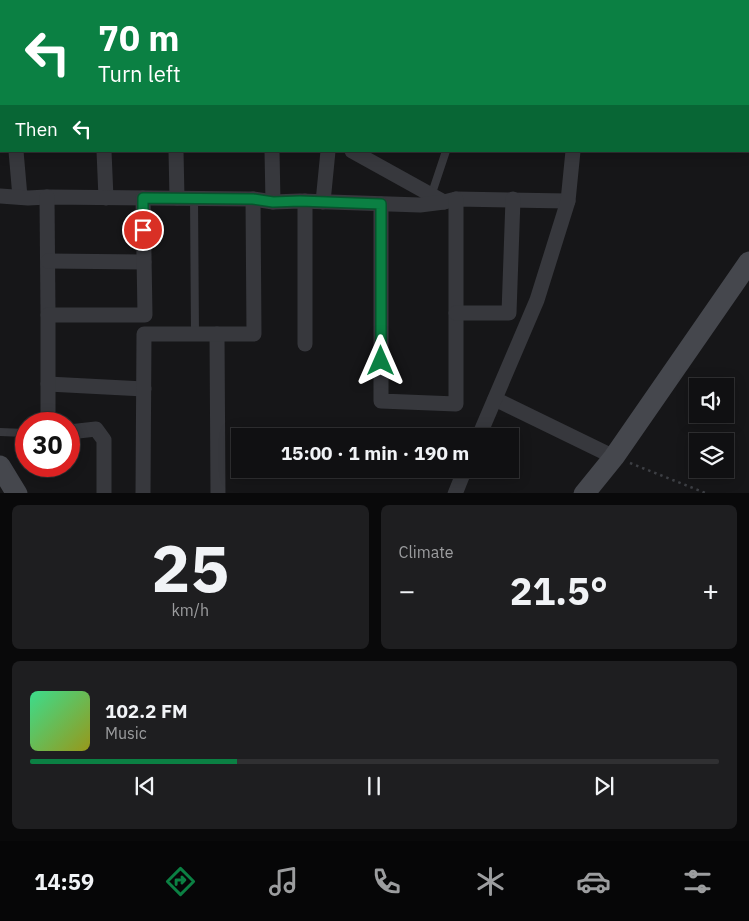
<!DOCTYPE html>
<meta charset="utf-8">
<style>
:root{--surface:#101012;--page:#1e1e20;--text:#f1f3f6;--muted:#9c9d9f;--line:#303032;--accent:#0b8043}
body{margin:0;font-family:"IBM Plex Sans",sans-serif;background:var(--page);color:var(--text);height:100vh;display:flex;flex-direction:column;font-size:19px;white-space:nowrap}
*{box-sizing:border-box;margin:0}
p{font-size:16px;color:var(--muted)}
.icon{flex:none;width:28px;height:28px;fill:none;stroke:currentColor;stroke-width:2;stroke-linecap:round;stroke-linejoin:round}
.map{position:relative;height:493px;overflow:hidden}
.side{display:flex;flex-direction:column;gap:12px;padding:12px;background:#09090a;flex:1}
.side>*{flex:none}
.banner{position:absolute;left:0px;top:0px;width:750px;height:152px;box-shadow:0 2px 12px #0003,0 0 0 1px var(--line);background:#0b8043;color:#fff;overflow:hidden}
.tools{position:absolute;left:689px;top:378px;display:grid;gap:10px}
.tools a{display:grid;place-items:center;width:45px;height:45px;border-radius:0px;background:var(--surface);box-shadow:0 2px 12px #0003,0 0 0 1px var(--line);font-size:25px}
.speed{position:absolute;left:15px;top:412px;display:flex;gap:10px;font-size:25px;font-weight:700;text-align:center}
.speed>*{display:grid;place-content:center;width:65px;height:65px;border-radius:50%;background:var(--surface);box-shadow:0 2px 12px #0003,0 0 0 1px var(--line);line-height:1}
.speed .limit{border:8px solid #d22;background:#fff;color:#111}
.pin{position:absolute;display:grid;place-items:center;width:42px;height:42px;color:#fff;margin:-21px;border:2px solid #fff;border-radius:50%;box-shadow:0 1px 5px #0007}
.me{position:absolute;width:55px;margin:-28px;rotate:0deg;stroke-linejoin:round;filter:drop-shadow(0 0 4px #0008)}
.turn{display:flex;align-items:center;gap:18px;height:105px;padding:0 15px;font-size:22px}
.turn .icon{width:65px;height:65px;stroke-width:2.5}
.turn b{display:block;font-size:35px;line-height:42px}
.then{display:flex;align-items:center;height:48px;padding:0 15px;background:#0003;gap:10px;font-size:19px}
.big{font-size:38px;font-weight:700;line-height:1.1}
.side .tile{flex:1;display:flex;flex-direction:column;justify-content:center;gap:8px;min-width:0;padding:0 18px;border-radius:8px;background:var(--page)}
.side .dial{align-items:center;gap:0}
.dial b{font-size:65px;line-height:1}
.song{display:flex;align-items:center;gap:15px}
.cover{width:60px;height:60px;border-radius:8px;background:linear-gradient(135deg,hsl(150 70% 55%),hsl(60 70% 35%))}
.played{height:5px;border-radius:2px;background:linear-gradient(90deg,var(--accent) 30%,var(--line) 30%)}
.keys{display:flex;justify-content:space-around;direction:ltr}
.heat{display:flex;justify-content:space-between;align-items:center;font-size:28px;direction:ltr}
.side .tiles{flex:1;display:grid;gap:12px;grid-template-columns:1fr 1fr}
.tile:last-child{grid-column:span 2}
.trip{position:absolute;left:231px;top:428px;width:288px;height:50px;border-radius:0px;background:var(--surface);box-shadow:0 2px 12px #0003,0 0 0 1px var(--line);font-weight:700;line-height:50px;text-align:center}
.dock{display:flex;height:80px;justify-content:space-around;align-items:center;background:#060607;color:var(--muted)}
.dock .icon{width:35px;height:35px}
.dock .on{color:var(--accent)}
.dock b{font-size:22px;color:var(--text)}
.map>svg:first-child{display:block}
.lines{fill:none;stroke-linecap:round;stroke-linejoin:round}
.path{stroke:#3d3f44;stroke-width:2.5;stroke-dasharray:2.5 4;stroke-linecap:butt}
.lane{stroke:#37383d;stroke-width:8}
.street{stroke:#37383d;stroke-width:15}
.secondary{stroke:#45474d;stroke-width:21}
.route-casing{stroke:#07532c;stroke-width:12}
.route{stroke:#0b8043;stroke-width:9}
</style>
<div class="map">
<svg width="749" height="494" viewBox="0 0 749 494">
<rect width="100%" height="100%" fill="#161618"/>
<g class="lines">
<polyline class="path" points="630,463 708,494"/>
<g class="lane">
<polyline points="431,196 446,151"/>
<polyline points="194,198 195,334"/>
<polyline points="0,432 26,433"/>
</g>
<g class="street">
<polyline points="575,0 575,1"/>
<polyline points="669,0 671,1"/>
<polyline points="29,1 29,0"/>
<polyline points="111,1 111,0"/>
<polyline points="317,1 317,0"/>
<polyline points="0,18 1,18"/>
<polyline points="16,151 20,197"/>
<polyline points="104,151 106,198"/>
<polyline points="176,151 177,198"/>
<polyline points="272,151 273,202"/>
<polyline points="352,151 444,202"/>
<polyline points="0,196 28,198 47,197 253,199 273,202 300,201 420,205 444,202 456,199 568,201"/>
<polyline points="47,197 48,315"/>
<polyline points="305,201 305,344"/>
<polyline points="323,202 328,151"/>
<polyline points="381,204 381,401 456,404 456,199"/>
<polyline points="48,261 144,262"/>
<polyline points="456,313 509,313 513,199"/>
<polyline points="217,334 218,494"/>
<polyline points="48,384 144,389"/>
<polyline points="495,399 614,457"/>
<polyline points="48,424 48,315 145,315 143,198"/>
<polyline points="69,432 96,429 104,440 104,494"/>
<polyline points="479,436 537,300 568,201 573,151"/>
<polyline points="143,494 144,334 254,334 253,199"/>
<polyline points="455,494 465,469"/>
</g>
<g class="secondary">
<polyline points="0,466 17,494"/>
<polyline points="584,494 614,457 749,262"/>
</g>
</g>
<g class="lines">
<g class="route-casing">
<polyline id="route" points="143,230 143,198 253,199 273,202 300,201 381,204 381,361"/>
</g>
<use href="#route" class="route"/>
</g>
</svg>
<div class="tools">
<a><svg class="icon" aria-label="sound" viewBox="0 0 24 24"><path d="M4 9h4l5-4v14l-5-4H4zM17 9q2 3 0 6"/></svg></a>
<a><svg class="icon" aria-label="layers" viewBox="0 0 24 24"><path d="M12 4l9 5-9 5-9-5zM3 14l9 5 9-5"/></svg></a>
</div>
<div class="speed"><div class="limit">30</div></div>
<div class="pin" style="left:143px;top:230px;background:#d93025"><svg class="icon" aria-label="arrive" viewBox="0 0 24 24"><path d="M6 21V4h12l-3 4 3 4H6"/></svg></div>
<svg class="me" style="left:381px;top:361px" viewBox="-20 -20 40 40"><path d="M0-17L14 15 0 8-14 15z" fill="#0b8043" stroke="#fff" stroke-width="4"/></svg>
<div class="trip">15:00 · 1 min · 190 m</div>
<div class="banner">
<div class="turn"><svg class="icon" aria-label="left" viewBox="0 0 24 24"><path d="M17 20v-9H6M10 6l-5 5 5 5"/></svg><div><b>70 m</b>Turn left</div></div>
<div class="then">Then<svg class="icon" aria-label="left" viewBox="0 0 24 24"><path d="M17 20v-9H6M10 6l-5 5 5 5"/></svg></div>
</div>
</div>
<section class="side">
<div class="tiles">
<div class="tile dial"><b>25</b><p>km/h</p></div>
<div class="tile"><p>Climate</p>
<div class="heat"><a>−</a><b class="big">21.5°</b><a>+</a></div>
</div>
<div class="tile">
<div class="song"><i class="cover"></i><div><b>102.2 FM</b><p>Music</p></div></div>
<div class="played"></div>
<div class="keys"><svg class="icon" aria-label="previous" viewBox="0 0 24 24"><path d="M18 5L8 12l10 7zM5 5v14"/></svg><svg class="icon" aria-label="pause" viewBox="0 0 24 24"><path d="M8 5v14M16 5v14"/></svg><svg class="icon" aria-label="next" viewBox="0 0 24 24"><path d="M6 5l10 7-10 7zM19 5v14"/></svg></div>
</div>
</div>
</section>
<nav class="dock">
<b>14:59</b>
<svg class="icon on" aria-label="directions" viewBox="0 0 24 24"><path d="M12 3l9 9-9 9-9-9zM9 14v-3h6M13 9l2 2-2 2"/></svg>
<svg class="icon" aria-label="music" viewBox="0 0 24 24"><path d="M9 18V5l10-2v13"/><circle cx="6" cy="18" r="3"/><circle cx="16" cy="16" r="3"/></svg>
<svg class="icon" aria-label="phone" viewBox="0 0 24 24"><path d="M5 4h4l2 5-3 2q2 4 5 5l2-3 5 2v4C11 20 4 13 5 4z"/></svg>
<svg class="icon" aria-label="climate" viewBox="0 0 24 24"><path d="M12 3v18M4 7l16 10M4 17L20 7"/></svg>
<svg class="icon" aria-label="car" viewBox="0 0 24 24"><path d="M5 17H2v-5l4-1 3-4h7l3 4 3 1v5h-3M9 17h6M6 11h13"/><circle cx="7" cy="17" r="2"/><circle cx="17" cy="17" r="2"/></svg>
<svg class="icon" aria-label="filters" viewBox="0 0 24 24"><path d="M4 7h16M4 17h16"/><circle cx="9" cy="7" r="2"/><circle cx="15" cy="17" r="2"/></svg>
</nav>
